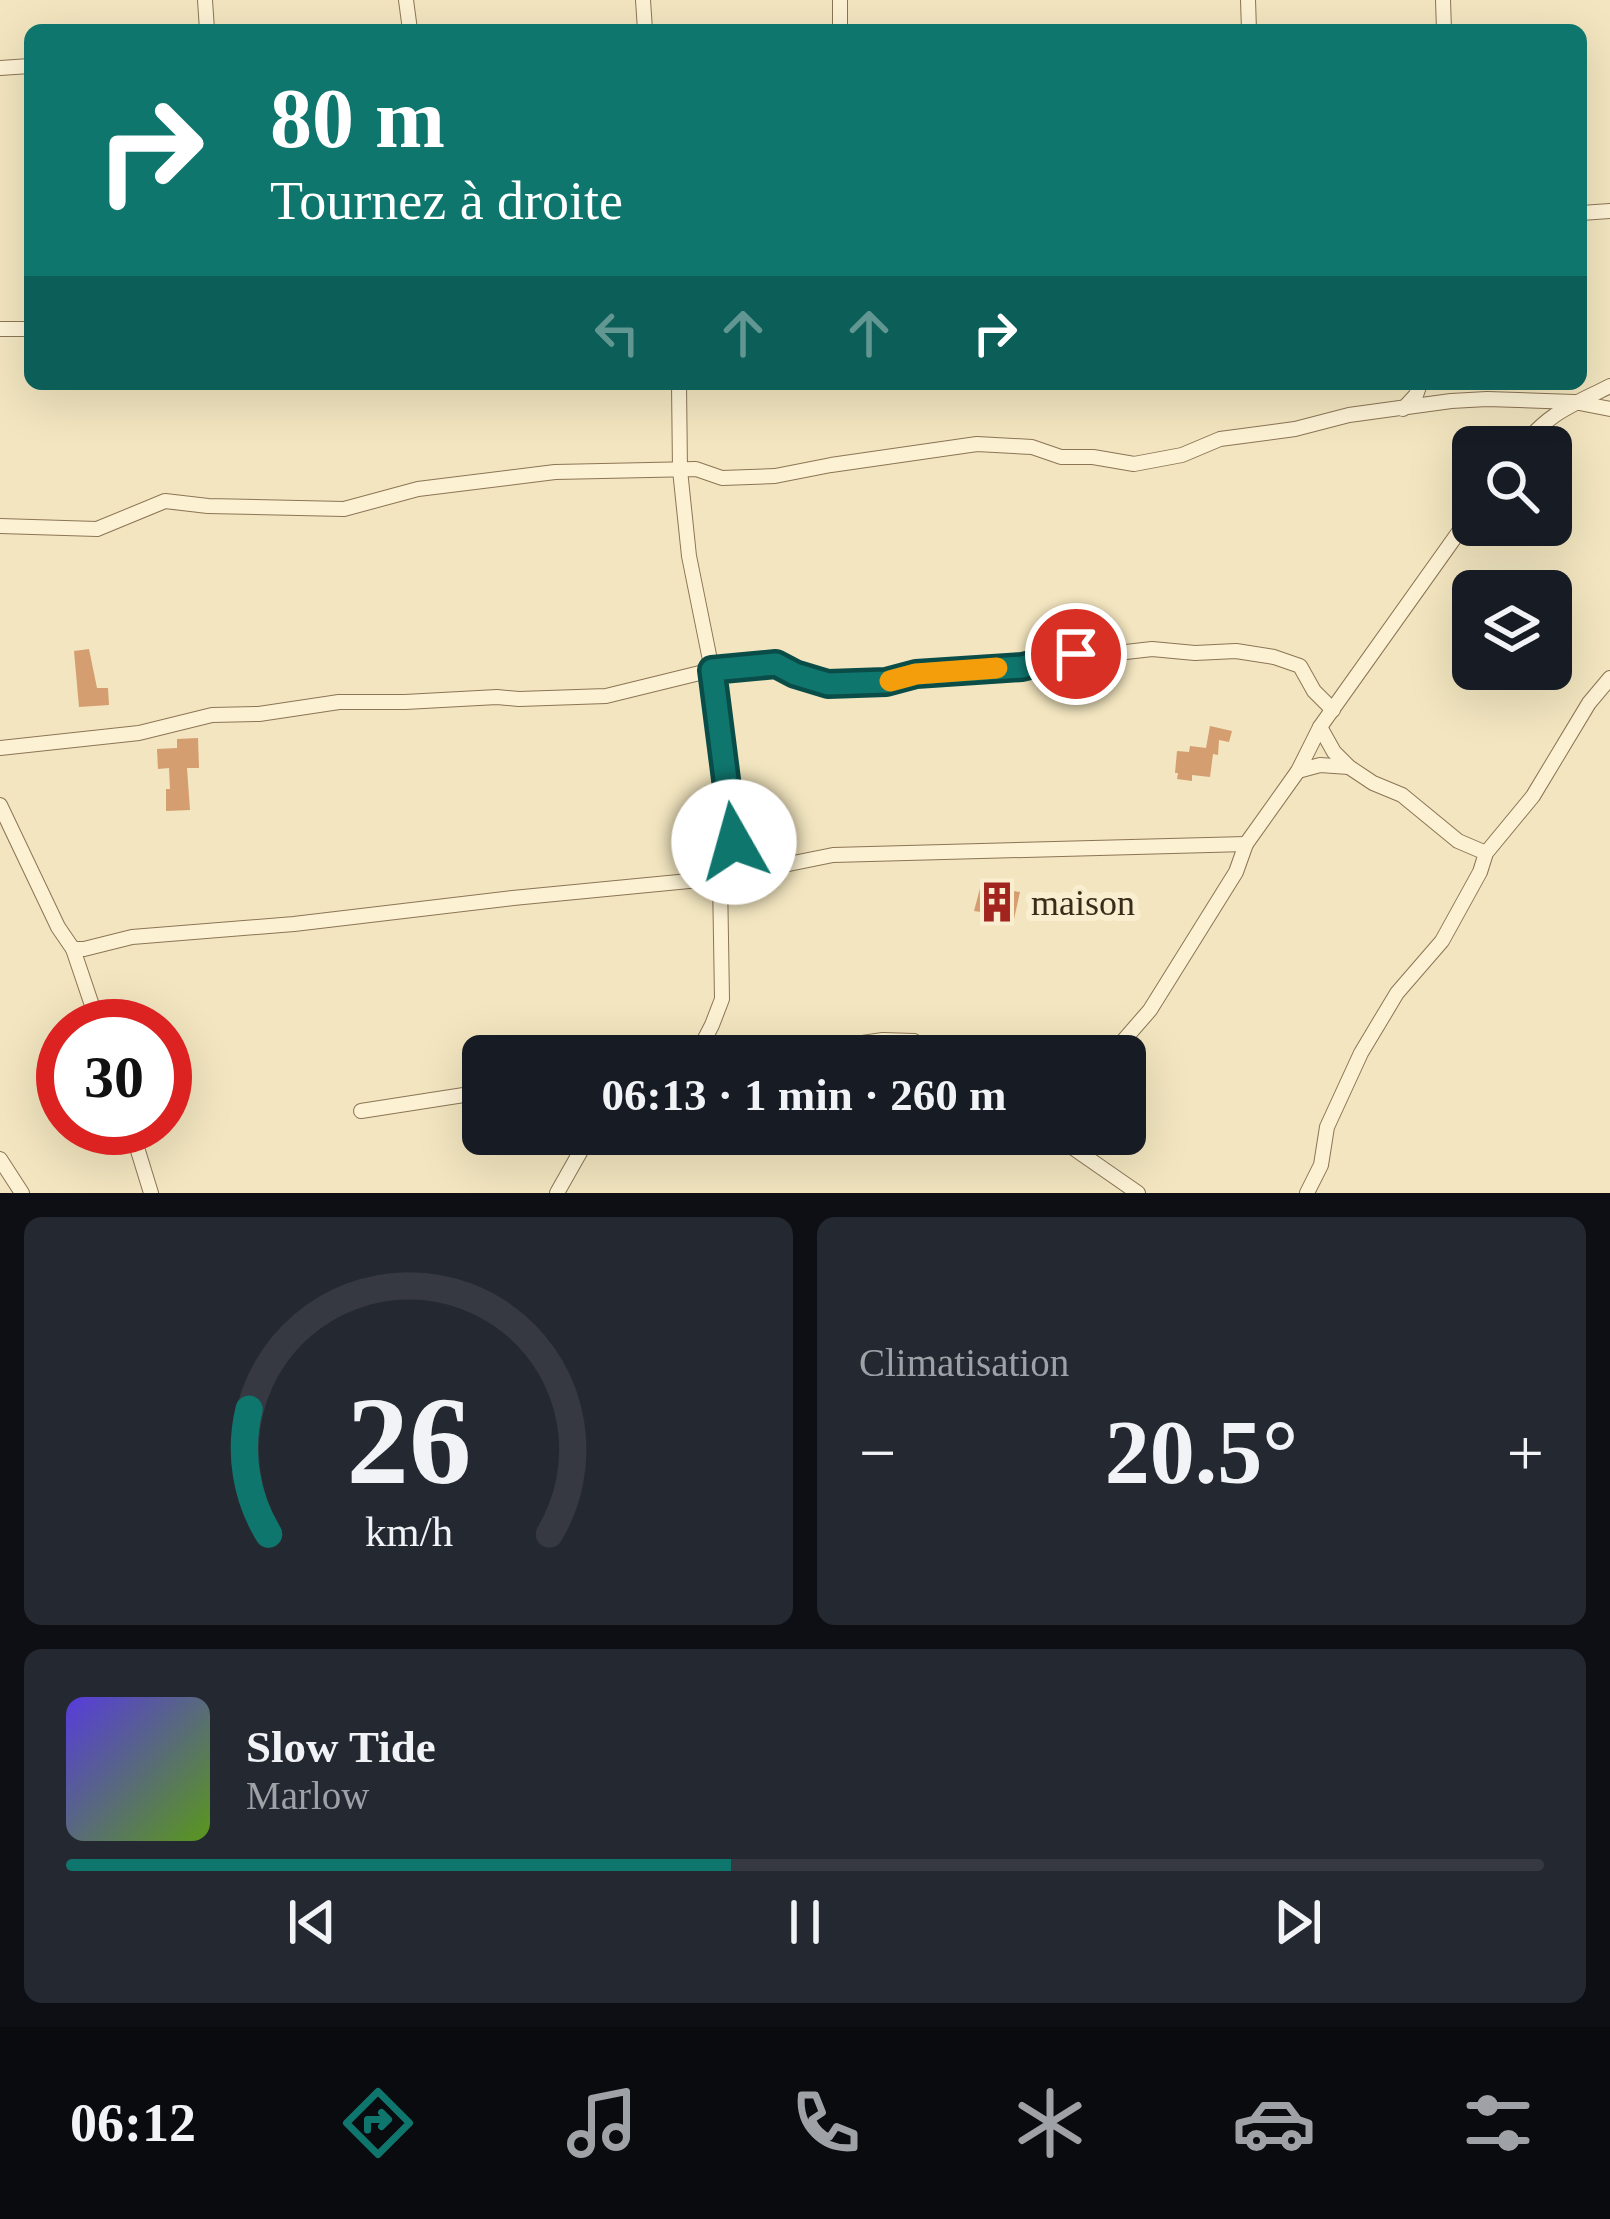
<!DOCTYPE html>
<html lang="fr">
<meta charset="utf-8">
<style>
:root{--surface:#171b24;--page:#242831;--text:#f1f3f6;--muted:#9ea1a6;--line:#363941;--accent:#0f766e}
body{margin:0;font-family:Georgia,serif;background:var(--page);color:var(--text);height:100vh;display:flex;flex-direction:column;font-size:45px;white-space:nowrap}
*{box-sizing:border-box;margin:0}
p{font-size:39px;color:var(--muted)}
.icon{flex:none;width:66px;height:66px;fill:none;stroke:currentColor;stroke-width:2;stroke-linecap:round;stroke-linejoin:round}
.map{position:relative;height:1193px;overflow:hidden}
.drawer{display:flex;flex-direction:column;gap:24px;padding:24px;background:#0d0f14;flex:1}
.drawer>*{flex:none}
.top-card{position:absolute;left:24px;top:24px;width:1563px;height:366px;border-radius:18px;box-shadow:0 12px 48px #0002;background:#0f766e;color:#fff;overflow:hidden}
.buttons{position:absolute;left:1452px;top:426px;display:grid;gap:24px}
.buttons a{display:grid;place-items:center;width:120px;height:120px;border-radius:18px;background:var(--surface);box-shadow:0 12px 48px #0002;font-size:60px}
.speed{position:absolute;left:36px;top:999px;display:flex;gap:24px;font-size:60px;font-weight:700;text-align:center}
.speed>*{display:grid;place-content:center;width:156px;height:156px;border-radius:50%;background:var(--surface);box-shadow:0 12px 48px #0002;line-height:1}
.speed .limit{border:18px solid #d22;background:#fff;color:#111}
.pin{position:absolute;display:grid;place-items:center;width:102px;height:102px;color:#fff;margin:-51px;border:6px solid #fff;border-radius:50%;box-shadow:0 3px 12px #0007}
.me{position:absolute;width:132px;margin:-66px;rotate:353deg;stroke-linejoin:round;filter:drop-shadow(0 0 9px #0008)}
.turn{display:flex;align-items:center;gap:42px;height:252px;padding:0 48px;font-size:54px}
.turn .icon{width:156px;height:156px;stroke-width:2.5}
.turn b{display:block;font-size:84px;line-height:102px}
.lanes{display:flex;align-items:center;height:114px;padding:0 48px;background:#0003;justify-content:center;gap:60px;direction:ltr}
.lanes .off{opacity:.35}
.big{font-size:90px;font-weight:600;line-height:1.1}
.drawer .card{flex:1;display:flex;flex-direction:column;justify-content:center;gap:18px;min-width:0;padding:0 42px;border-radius:18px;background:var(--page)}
.drawer .dial{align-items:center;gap:0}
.dial svg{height:312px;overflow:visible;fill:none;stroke:var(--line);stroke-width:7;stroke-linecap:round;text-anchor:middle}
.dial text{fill:var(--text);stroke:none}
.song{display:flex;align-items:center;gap:36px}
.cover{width:144px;height:144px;border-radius:18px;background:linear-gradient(135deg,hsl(250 70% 55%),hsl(90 70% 35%))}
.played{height:12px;border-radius:6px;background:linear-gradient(90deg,var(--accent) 45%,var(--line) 45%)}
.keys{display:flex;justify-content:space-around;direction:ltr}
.heat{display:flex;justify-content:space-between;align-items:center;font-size:66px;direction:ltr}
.drawer .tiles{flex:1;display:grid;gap:24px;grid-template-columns:1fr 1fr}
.card:last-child{grid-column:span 2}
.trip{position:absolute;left:462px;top:1035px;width:684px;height:120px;border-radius:18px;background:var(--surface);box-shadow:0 12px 48px #0002;font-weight:600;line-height:120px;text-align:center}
.menu{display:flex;height:192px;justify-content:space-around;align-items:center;background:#090b0e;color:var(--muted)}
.menu .icon{width:84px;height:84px}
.menu .on{color:var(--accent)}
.menu b{font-size:54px;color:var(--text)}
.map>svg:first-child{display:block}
.building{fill:#d49e71}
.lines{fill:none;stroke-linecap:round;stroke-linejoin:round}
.minor-casing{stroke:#8c7555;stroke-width:16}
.minor{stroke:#fcf1d3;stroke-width:14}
.route-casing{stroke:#0a4d48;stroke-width:30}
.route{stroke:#0f766e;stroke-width:21}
.slow{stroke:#f59e0b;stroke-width:21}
.labels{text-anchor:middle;stroke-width:12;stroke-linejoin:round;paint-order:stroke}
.poi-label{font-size:36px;fill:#3a2c1b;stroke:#f9eecf;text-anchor:start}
</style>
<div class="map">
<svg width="1610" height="1193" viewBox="0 0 1610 1193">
<rect width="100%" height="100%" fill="#f2e5bf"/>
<g class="building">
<polygon points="89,649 97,688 108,688 109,705 79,707 74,651"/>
<polygon points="1210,726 1232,731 1229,742 1219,740 1218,755 1213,754 1210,777 1192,775 1192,781 1177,779 1178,773 1175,773 1177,751 1189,752 1190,746 1206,748"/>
<polygon points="198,738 199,768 187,768 190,810 166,811 166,789 170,789 169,768 158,769 157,749 177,748 177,739"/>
<polygon points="982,881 991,883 994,888 1020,892 1014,919 984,917 981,912 974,911"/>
</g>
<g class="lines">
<g class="minor-casing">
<g id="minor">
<polyline points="205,0 207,30"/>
<polyline points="406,0 410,30"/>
<polyline points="643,0 645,30"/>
<polyline points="840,0 840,30"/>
<polyline points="1248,0 1249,30"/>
<polyline points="1443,0 1444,30"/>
<polyline points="0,68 30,66"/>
<polyline points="1581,213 1610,211"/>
<polyline points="0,329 30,329"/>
<polyline points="679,384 680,470 689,556 712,670 735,842 720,878 722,999 712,1025 696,1056"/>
<polyline points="1403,409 1416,395 1420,384"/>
<path d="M1522 447C1549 412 1573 405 1610 386"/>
<polyline points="0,526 97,529 165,501 208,506 344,509 418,489 555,472 696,469 722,478 775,476 831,465 977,444 1032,447 1061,457 1093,457 1134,464 1182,455 1220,439 1295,429 1349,415 1451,401 1487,399 1574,402 1610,409"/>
<polyline points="1320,727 1334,752 1349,767 1373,783 1402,795 1458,841 1486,853"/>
<polyline points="0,748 139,733 212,715 259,714 339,702 405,702 497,697 519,699 606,696 712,670 756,665 775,665 795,674 828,684 886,682 916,674 1022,667 1076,654 1100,655 1152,649 1195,653 1236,651 1274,657 1300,666 1314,691 1333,710"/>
<polyline points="1298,771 1320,765 1349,767"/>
<polyline points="0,805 58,927 73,949 84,949 132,937 294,924 513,898 720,878 833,855 1246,844"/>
<polyline points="73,949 99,1026"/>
<polyline points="773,1056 883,1040 914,1041 939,1056"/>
<polyline points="1110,1056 1150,1010 1236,872 1246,844 1298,771 1320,727 1473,512"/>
<polyline points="361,1111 483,1092"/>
<polyline points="131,1128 151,1193"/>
<polyline points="1053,1134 1138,1193"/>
<polyline points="0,1159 22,1193"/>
<polyline points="557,1193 583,1147 595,1134"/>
<polyline points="1307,1193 1321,1165 1327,1127 1361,1053 1397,993 1442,941 1480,872 1486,853 1533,796 1589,703 1610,678"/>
</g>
</g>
<use href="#minor" class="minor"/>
</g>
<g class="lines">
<g class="route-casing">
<polyline id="route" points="734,842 712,670 776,664 795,674 828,684 886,682 916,674 1022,667 1076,654"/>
</g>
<use href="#route" class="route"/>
<polyline class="slow" points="890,681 916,674 997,668"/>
</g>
<defs>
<g id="building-bare" transform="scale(3.24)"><path d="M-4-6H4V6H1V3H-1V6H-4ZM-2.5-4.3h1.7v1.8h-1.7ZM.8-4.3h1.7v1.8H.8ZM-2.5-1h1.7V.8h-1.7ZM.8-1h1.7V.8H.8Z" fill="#a1241f" stroke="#f9eecf" stroke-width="2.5" paint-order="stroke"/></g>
</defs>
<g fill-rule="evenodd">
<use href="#building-bare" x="997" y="902"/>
</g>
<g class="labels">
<g class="poi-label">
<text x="1031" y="915">maison</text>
</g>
</g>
</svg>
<div class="buttons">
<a><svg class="icon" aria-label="search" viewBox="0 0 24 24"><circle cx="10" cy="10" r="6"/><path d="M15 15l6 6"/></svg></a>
<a><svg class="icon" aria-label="layers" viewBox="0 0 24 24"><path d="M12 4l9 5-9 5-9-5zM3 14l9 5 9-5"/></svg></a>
</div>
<div class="speed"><div class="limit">30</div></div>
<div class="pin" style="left:1076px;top:654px;background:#d93025"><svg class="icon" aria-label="arrive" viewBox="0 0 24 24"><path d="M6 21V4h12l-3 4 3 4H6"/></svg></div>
<svg class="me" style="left:734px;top:842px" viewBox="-20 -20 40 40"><circle r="19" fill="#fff"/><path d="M0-13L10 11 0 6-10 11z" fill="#0f766e"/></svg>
<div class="trip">06:13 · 1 min · 260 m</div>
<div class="top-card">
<div class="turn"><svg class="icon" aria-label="right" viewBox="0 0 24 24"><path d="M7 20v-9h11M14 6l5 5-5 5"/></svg><div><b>80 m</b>Tournez à droite</div></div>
<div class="lanes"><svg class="icon off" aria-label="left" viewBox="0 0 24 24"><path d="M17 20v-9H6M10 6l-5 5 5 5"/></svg><svg class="icon off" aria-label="ahead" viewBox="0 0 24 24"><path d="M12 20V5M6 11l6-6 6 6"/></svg><svg class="icon off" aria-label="ahead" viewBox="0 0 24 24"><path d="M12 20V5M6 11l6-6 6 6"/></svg><svg class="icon" aria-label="right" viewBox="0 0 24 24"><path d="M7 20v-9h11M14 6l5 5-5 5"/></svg></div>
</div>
</div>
<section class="drawer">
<div class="tiles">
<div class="card dial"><svg viewBox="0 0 100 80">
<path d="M14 69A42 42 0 1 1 86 69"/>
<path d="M14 69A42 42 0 0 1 9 37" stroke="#0f766e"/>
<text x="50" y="56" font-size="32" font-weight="700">26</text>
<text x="50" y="72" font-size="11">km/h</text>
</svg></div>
<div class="card"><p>Climatisation</p>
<div class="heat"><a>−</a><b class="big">20.5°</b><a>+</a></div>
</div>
<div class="card">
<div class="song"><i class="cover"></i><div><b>Slow Tide</b><p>Marlow</p></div></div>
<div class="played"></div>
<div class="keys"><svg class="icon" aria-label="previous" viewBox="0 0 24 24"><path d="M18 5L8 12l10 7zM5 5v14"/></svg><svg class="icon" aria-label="pause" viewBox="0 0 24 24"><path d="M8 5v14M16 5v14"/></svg><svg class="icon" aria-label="next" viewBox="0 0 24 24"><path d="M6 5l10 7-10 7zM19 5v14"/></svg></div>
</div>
</div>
</section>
<nav class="menu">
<b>06:12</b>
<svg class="icon on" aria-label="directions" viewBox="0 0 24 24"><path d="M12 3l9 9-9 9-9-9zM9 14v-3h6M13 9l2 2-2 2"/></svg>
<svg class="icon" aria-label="music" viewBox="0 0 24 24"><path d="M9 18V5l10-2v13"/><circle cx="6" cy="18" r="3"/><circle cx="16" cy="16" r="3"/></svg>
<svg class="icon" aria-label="phone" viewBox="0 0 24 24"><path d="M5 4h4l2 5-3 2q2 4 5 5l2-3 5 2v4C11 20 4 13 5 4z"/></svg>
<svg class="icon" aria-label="climate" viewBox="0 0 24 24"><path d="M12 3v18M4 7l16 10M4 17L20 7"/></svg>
<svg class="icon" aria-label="car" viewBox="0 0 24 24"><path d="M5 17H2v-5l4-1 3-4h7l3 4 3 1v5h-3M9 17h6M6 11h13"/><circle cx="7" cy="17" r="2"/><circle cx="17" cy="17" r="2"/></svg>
<svg class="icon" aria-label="filters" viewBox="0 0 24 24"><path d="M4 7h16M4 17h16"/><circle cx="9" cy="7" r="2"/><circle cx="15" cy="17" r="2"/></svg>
</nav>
